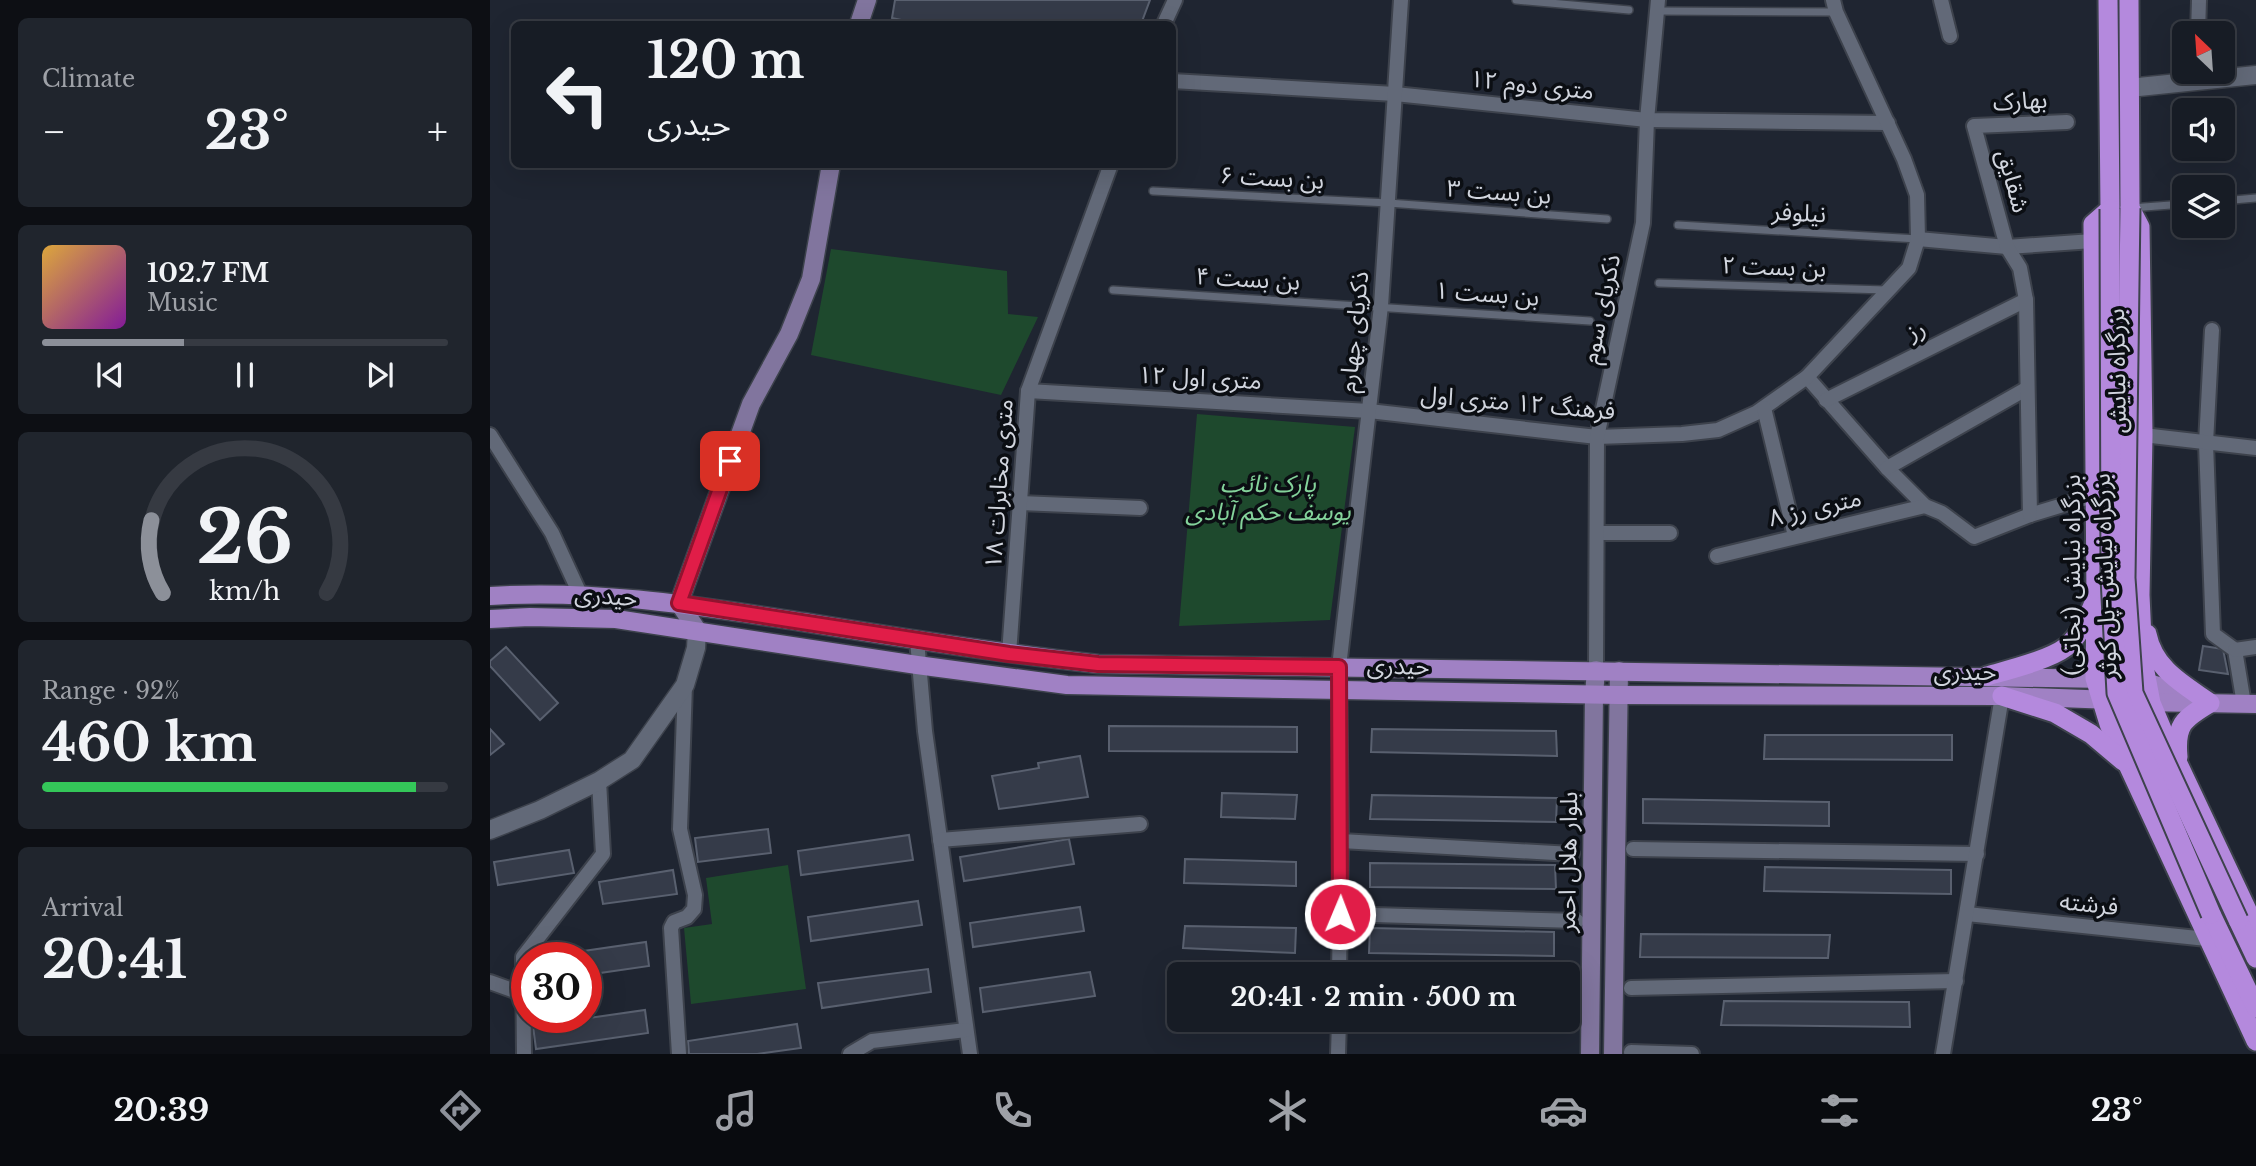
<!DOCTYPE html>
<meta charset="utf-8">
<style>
:root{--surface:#171c25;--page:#20252d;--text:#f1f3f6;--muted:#9ea1a7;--line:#363a42;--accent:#8c9099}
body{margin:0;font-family:"Libre Baskerville","Noto Sans Arabic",serif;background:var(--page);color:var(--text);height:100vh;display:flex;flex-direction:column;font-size:26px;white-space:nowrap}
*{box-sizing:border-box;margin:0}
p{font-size:23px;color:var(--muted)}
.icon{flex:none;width:38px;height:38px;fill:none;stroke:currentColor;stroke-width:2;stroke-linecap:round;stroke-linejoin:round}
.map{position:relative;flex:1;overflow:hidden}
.drawer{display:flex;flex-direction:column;gap:18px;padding:18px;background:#0d0f14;width:490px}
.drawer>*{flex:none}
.top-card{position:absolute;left:21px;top:21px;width:665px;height:147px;border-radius:10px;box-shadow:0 7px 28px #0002,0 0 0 2px var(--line);background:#171c25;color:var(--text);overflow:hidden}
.needle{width:46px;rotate:335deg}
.fabs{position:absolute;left:1682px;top:21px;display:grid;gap:14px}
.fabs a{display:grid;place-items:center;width:63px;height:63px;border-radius:10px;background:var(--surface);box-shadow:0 7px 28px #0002,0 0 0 2px var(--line);font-size:35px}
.speed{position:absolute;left:21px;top:942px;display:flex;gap:14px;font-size:35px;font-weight:700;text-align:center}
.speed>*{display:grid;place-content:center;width:91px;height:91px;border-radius:50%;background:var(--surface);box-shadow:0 7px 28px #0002,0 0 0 2px var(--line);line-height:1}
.speed .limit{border:10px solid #d22;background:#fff;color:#111}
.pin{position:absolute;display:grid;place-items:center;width:60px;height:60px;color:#fff;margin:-30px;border-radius:14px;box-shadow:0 4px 10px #0006}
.me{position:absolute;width:77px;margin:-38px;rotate:1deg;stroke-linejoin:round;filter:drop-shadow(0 0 5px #0008)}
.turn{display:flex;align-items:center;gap:24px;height:147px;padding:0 21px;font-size:32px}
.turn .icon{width:91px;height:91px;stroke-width:2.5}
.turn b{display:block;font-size:49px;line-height:60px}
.big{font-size:52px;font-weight:700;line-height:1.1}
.drawer .widget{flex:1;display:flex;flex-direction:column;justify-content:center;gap:10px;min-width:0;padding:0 24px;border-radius:10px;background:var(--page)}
.drawer .dial{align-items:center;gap:0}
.dial svg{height:182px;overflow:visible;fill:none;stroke:var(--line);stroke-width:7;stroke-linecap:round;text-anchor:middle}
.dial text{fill:var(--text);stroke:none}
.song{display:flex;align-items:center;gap:21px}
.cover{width:84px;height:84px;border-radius:10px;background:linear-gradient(135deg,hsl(40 70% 55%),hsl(290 70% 35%))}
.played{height:7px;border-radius:4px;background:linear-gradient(90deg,var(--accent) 35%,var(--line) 35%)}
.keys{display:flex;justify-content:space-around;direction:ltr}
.heat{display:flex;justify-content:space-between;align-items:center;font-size:38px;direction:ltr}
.charge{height:10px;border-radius:5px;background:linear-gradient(90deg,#34c759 92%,var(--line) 0)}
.trip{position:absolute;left:677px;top:962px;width:413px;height:70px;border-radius:10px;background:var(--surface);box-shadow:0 7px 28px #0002,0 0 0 2px var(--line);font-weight:700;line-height:70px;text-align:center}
.tab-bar{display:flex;height:112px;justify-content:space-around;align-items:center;background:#090b0f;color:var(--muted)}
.tab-bar .icon{width:49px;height:49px}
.tab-bar .on{color:var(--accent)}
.tab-bar b{font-size:32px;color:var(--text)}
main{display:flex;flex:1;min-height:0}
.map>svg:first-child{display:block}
.green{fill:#1e492d}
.building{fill:#353b49;stroke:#59606f;stroke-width:2}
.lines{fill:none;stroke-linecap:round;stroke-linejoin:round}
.service-casing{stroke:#3d424c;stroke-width:10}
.minor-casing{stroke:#3d424c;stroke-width:18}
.tertiary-casing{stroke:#3d424c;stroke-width:21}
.secondary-casing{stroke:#3d424c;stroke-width:21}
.primary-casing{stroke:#3d424c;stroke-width:21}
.trunk-casing{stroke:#3d424c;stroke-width:23}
.service{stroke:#626978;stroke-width:7}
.minor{stroke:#626978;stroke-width:14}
.tertiary{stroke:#626978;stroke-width:18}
.secondary{stroke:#81759e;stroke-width:18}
.primary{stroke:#a081c4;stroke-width:18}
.trunk{stroke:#b489dd;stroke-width:19}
.trunk-bridge-casing{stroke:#3d424c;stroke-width:23;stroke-linecap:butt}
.trunk-bridge{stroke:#b489dd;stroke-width:19}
.route-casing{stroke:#92132f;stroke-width:18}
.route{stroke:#e11d48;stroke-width:12}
.labels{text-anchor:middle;stroke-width:7;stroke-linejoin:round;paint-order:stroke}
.street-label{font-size:24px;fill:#d1d5de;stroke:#0b0e13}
.park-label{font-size:24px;font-style:italic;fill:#84d39b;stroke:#0b0e13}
</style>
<main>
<section class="drawer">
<div class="widget"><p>Climate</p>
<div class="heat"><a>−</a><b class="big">23°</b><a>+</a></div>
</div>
<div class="widget">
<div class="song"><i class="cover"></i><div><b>102.7 FM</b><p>Music</p></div></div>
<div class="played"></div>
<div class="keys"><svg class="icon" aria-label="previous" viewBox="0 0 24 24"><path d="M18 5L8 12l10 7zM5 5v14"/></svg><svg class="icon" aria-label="pause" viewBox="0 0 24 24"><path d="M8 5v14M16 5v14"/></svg><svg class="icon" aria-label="next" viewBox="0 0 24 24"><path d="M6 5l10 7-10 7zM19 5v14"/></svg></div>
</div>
<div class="widget dial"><svg viewBox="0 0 100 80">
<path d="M14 69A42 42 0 1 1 86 69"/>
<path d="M14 69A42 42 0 0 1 9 37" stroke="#8c9099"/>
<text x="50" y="56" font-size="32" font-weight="700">26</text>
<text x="50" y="72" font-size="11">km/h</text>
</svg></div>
<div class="widget"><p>Range · 92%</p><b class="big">460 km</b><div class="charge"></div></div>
<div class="widget"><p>Arrival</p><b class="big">20:41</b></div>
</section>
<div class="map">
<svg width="1766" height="1054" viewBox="0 0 1766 1054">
<rect width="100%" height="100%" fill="#1f2531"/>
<g class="green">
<polygon points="341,249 517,271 518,314 548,317 511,395 321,355"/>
<polygon points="707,414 865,427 840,620 689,626"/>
<polygon points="298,865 316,989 201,1004 194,928 222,924 216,878"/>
</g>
<g class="building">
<polygon points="405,0 660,0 651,24 430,24 402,18"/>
<polygon points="1713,646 1733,649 1738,674 1709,670"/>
<polygon points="16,647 68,703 50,720 0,666 0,661"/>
<polygon points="619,726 807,727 807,752 619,751"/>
<polygon points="0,729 14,744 0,755"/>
<polygon points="882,729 1066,731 1067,756 881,752"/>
<polygon points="1275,735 1462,735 1462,760 1274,759"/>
<polygon points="590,756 598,797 509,809 502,776 549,768 548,763"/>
<polygon points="732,793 807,795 805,819 731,817"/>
<polygon points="882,795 1067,798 1066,822 880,819"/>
<polygon points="1153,799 1339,802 1339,826 1153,823"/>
<polygon points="278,829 281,853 208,862 205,838"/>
<polygon points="419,835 423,860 311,875 308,851"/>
<polygon points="579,839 584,864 474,881 470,857"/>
<polygon points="79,850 84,873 8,885 4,862"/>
<polygon points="695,859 806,862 806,886 694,883"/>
<polygon points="880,863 1065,865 1066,889 880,887"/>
<polygon points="1275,867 1461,870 1461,894 1274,891"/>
<polygon points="183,870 187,894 113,904 109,882"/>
<polygon points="428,901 432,925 321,941 318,917"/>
<polygon points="590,907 594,931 483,947 480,923"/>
<polygon points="695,926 806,928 805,953 693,948"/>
<polygon points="880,928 1064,932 1064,956 879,953"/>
<polygon points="1151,934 1340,935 1338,958 1150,957"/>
<polygon points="156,942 159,966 96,975 96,957 52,957"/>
<polygon points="438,969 441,992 332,1008 328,983"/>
<polygon points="600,972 605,996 493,1012 490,988"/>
<polygon points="1234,1001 1419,1002 1420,1027 1231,1025"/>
<polygon points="155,1010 158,1033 46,1049 43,1026"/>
<polygon points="941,1020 1063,1020 1063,1024"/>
<polygon points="307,1024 311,1048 267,1054 199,1054 198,1041"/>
</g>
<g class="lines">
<g class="service-casing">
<g id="service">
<polyline points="1026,0 1139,10"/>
<polyline points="1167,11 1346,12"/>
<polyline points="663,191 898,203 1117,219"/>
<polyline points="1732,201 1766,198"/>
<polyline points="1641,208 1694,204"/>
<polyline points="1188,225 1428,239"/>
<polyline points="1169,283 1396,290"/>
<polyline points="623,290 1100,321"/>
</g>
</g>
<g class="minor-casing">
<g id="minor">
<polyline points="1451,0 1460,36"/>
<polyline points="674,24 685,0"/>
<polyline points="1708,33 1709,0"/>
<polyline points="682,81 905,94 1157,120 1398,123"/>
<polyline points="1428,239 1517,247 1603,241"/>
<polyline points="1722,330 1716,443 1723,634 1745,650 1754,704"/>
<polyline points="1317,377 1397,468 1435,506 1452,513 1484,537 1540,515 1606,495"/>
<polyline points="538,391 879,411 1107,437 1192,434 1228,430 1266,413 1317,377 1419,268 1428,239 1427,195 1414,159 1346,12 1343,0"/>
<polyline points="1336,400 1536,300"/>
<polyline points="1274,408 1305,536"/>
<polyline points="0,435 62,533 90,594"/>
<polyline points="1653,435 1766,448"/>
<polyline points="1397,468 1536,389"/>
<polyline points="530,503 650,508"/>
<polyline points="1540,515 1536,300 1530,268 1517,247 1484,126 1577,122"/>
<polyline points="1107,533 1180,533"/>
<polyline points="1227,556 1435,506"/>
<polyline points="427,640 435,731 480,1054"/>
<polyline points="1745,650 1766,647"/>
<polyline points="519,654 538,391 621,164"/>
<polyline points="1106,670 1107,437 1153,223 1157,120 1168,0"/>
<polyline points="450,840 650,824"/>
<polyline points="851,841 1082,854"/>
<polyline points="1143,849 1487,854"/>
<polyline points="850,914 1087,921"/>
<polyline points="1477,914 1717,939"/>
<polyline points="849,975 851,841 849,667 891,306 911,0"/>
<polyline points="0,982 33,994"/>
<polyline points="1141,988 1466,981"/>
<polyline points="1078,989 1086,989"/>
<polyline points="1141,1052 1202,1054"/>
<polyline points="34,1054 33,957 113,854 109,781"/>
<polyline points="189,1054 181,928 184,922 197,917 204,909 205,895 190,829 195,685"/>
<polyline points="360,1054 382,1041 476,1030"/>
<polyline points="848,1054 849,1020"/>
<polyline points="1453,1054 1512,696"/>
</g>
</g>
<g class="tertiary-casing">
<g id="tertiary">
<polyline points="1639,88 1766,75"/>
<polyline points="0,830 50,810 109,781 142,760 195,685 206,648 207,630"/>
</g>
</g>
<g class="secondary-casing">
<g id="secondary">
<polyline points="369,24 377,0"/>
<polyline points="207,630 189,603 261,404 299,334 321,279 341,164"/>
<polyline points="1100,1054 1104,695 1106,670"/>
<polyline points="1123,1054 1129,671"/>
</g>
</g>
<g class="primary-casing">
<g id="primary">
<path d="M0 596C106 589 208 606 313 622 411 638 509 653 608 664L1618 679"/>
<polyline points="0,619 40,617 126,619 427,665 577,685 1128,695 1512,696 1622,700"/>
<polyline points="1646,681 1656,682 1703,697"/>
<polyline points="1650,702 1766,704"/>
</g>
</g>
<g class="trunk-casing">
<g id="trunk">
<polyline points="1618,0 1620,209 1603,224 1606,598 1605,678 1619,724 1766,1041"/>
<polyline points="1639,0 1640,208 1650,227 1653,435 1650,595 1653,661 1661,703 1674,734 1766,929"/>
<path d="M1657 634C1664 669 1693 684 1720 703 1693 719 1685 725 1688 757"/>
<path d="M1497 676C1518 670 1559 660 1576 647 1588 637 1597 620 1603 605"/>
<polyline points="1512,696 1565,713 1601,734 1633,761"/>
<polyline points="1721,914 1766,1008"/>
<polyline points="1748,920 1766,958"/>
</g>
</g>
<use href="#service" class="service"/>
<use href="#minor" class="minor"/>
<use href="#tertiary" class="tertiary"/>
<use href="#secondary" class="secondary"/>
<use href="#primary" class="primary"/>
<use href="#trunk" class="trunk"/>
<g class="trunk-bridge-casing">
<g id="trunk-bridge">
<polyline points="1640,208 1635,578 1643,693 1748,920"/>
<polyline points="1620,209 1621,578 1627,693 1721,914"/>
</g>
</g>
<use href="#trunk-bridge" class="trunk-bridge"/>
</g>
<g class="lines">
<g class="route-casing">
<polyline id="route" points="240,461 189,603 519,654 608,664 849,667 850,914"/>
</g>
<use href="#route" class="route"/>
</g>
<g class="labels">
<g class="street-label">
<text transform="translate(1042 85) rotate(6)" y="8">۱۲ متری دوم</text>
<text transform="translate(1530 101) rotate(-3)" y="8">بهارک</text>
<text transform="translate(782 178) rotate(3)" y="8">بن بست ۶</text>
<text transform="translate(1523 181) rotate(75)" y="8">شقایق</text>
<text transform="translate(1009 192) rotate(4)" y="8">بن بست ۳</text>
<text transform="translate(1309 213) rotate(3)" y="8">نیلوفر</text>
<text transform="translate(1284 267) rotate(2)" y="8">بن بست ۲</text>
<text transform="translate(758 279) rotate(3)" y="8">بن بست ۴</text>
<text transform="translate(997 294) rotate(4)" y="8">بن بست ۱</text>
<text transform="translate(1111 309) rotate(-78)" y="8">ذکریای سوم</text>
<text transform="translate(1426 330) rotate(-26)" y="8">رز</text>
<text transform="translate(864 332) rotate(-84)" y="8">ذکریای چهارم</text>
<text transform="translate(1627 371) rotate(-91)" y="8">بزرگراه نیایش</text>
<text transform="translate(710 378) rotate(3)" y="8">۱۲ متری اول</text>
<text transform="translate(1028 403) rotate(5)" y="8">فرهنگ ۱۲ متری اول</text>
<text transform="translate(509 484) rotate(-86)" y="8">۱۸ متری مخابرات</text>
<text transform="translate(1325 508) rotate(-13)" y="8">۸ متری رز</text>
<text transform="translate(1582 575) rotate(-90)" y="8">بزرگراه نیایش (نجاتی)</text>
<text transform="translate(1615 576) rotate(-92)" y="8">بزرگراه نیایش-پل کوثر</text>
<text transform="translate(116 596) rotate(4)" y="8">حیدری</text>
<text transform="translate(908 666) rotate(1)" y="8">حیدری</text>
<text x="1475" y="680">حیدری</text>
<text transform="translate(1078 862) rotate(-89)" y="8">بلوار هلال احمر</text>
<text transform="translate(1599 904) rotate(6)" y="8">فرشته</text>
</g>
<g class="park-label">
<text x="778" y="492">پارک نائب<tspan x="778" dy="28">یوسف حکم آبادی</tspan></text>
</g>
</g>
</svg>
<div class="fabs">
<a><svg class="needle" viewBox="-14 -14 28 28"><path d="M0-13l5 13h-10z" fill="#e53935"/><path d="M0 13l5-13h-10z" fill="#9ea1a7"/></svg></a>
<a><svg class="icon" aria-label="sound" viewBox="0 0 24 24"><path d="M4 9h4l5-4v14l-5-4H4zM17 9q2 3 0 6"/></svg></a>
<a><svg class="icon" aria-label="layers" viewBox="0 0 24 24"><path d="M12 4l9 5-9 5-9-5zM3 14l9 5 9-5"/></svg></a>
</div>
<div class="speed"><div class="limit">30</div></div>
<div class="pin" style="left:240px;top:461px;background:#d93025"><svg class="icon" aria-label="arrive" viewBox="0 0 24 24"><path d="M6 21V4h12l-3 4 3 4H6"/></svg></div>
<svg class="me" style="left:850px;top:914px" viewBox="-20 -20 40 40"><circle r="17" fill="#e11d48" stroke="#fff" stroke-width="3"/><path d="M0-11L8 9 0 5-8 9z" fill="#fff"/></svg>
<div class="trip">20:41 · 2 min · 500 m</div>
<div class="top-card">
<div class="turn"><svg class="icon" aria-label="left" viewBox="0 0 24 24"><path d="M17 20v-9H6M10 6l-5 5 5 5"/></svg><div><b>120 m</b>حیدری</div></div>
</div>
</div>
</main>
<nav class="tab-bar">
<b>20:39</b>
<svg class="icon on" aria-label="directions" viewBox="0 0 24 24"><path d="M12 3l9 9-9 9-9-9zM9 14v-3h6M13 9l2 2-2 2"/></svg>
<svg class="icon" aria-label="music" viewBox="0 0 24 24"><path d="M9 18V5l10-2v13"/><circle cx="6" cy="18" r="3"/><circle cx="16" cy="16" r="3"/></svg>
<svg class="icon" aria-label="phone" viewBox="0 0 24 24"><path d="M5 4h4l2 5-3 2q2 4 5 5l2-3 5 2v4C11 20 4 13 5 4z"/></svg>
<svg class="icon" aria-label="climate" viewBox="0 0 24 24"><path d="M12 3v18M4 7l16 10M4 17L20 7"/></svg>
<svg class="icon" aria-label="car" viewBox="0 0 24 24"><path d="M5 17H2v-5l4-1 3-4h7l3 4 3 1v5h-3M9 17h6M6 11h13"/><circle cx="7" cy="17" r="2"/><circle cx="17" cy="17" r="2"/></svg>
<svg class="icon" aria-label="filters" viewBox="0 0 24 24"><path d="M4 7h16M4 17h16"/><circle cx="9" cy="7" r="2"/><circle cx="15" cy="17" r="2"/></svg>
<b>23°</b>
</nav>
